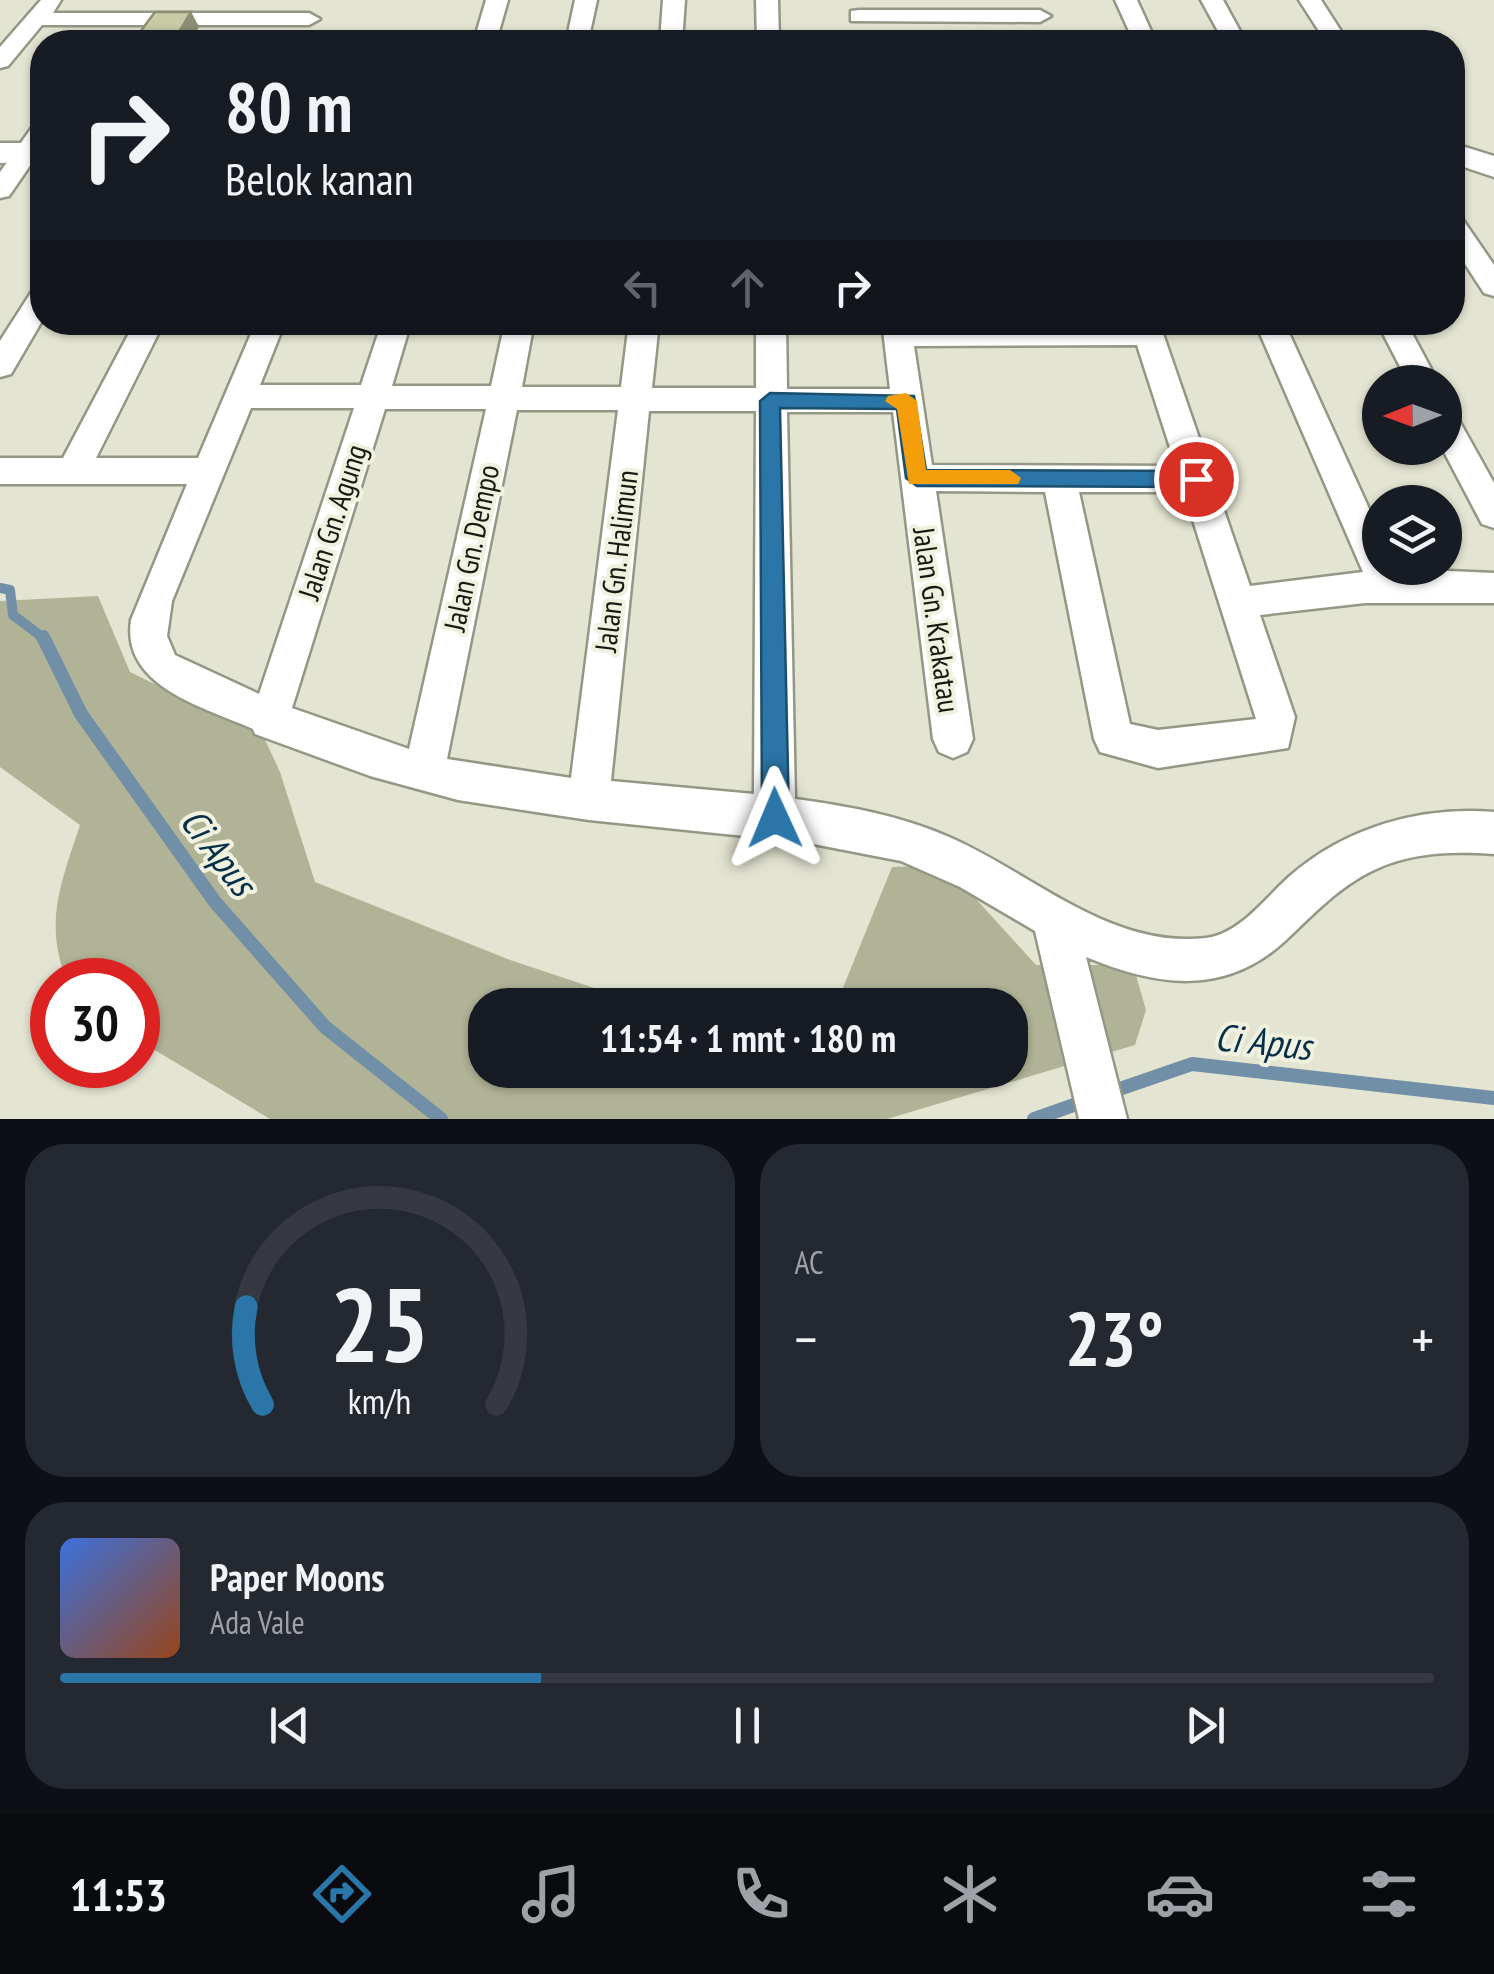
<!DOCTYPE html>
<html lang="id">
<meta charset="utf-8">
<style>
:root{--surface:#171b24;--page:#242831;--text:#f1f3f6;--muted:#9ea1a6;--line:#363941;--accent:#2a76a8}
body{margin:0;font-family:"PT Sans Narrow",sans-serif;background:var(--page);color:var(--text);height:100vh;display:flex;flex-direction:column;font-size:38px;white-space:nowrap}
*{box-sizing:border-box;margin:0}
p{font-size:32px;color:var(--muted)}
.icon{flex:none;width:55px;height:55px;fill:none;stroke:currentColor;stroke-width:2;stroke-linecap:round;stroke-linejoin:round}
.map{position:relative;height:1119px;overflow:hidden}
.panel{display:flex;flex-direction:column;gap:25px;padding:25px;background:#0d0f14;flex:1}
.panel>*{flex:none}
.guide{position:absolute;left:30px;top:30px;width:1435px;height:305px;border-radius:40px;box-shadow:0 2px 8px #0004;background:#171b24;color:var(--text);overflow:hidden}
.needle{width:65px;rotate:269deg}
.controls{position:absolute;left:1362px;top:365px;display:grid;gap:20px}
.controls a{display:grid;place-items:center;width:100px;height:100px;border-radius:50%;background:var(--surface);box-shadow:0 2px 8px #0004;font-size:50px}
.speed{position:absolute;left:30px;top:958px;display:flex;gap:20px;font-size:50px;font-weight:700;text-align:center}
.speed>*{display:grid;place-content:center;width:130px;height:130px;border-radius:50%;background:var(--surface);box-shadow:0 2px 8px #0004;line-height:1}
.speed .limit{border:15px solid #d22;background:#fff;color:#111}
.pin{position:absolute;display:grid;place-items:center;width:85px;height:85px;color:#fff;margin:-42px;border:5px solid #fff;border-radius:50%;box-shadow:0 2px 10px #0007}
.me{position:absolute;width:110px;margin:-55px;rotate:359deg;stroke-linejoin:round;filter:drop-shadow(0 0 8px #0008)}
.turn{display:flex;align-items:center;gap:35px;height:210px;padding:0 30px;font-size:45px}
.turn .icon{width:130px;height:130px;stroke-width:2.5}
.turn b{display:block;font-size:70px;line-height:85px}
.lanes{display:flex;align-items:center;height:95px;padding:0 30px;background:#0003;justify-content:center;gap:50px;direction:ltr}
.lanes .off{opacity:.35}
.big{font-size:75px;font-weight:800;line-height:1.1}
.panel .tile{flex:1;display:flex;flex-direction:column;justify-content:center;gap:15px;min-width:0;padding:0 35px;border-radius:40px;background:var(--page)}
.panel .dial{align-items:center;gap:0}
.dial svg{height:260px;overflow:visible;fill:none;stroke:var(--line);stroke-width:7;stroke-linecap:round;text-anchor:middle}
.dial text{fill:var(--text);stroke:none}
.song{display:flex;align-items:center;gap:30px}
.cover{width:120px;height:120px;border-radius:15px;background:linear-gradient(135deg,hsl(220 70% 55%),hsl(20 70% 35%))}
.played{height:10px;border-radius:5px;background:linear-gradient(90deg,var(--accent) 35%,var(--line) 35%)}
.keys{display:flex;justify-content:space-around;direction:ltr}
.heat{display:flex;justify-content:space-between;align-items:center;font-size:55px;direction:ltr}
.panel .tiles{flex:1;display:grid;gap:25px;grid-template-columns:1fr 1fr}
.tile:last-child{grid-column:span 2}
.trip{position:absolute;left:468px;top:988px;width:560px;height:100px;border-radius:40px;background:var(--surface);box-shadow:0 2px 8px #0004;font-weight:800;line-height:100px;text-align:center}
.tabs{display:flex;height:160px;justify-content:space-around;align-items:center;background:#090b0e;color:var(--muted)}
.tabs .icon{width:70px;height:70px}
.tabs .active{color:var(--accent)}
.tabs b{font-size:45px;color:var(--text)}
.map>svg:first-child{display:block}
.green{fill:#b1b397}
.lines{fill:none;stroke-linecap:round;stroke-linejoin:round}
.stream-far1{stroke:#7190a8;stroke-width:10}
.stream{stroke:#7190a8;stroke-width:14}
.minor-casing{stroke:#959785;stroke-width:5}
.tertiary-casing{stroke:#959785;stroke-width:5}
.minor{fill:#fff;fill-rule:evenodd}
.tertiary{fill:#fff;fill-rule:evenodd}
.wall{fill:#adaf8f}
.shaded-wall{fill:#8d8e74}
.building{fill:#c9cba6;stroke:#8d8e74;stroke-width:2.5}
.route{fill:#2a76a8;stroke:#1b4d6d;stroke-width:2.5}
.slow{fill:#f59e0b}
.labels{text-anchor:middle;stroke-width:8;stroke-linejoin:round;paint-order:stroke}
.street-label{font-size:30px;fill:#181912;stroke:#f0f1de}
.near-water-label{font-size:38px;font-style:italic;fill:#062f49;stroke:#f0f1de}
</style>
<div class="map">
<svg width="1494" height="1119" viewBox="0 0 1494 1119">
<rect width="100%" height="100%" fill="#e3e4d1"/>
<path class="green" d="M98 596 130 672 169 691 242 690 280 772 315 882 510 960 645 1005H485V1070H1010V1005H836L892 867 945 865 1036 965H1133L1146 1010 1135 1045 887 1119H270L138 1040V980H67C43 924 62 880 80 825L0 767V601Z"/>
<g class="lines">
<polyline class="stream-far1" points="0,588 10,590 13,615 46,640"/>
<g class="stream">
<polyline points="43,637 81,714 215,902 325,1027 441,1119"/>
<polyline points="1105,1094 1192,1064 1494,1098"/>
<polyline points="1034,1119 1088,1100"/>
</g>
<g class="minor-casing">
<g id="minor">
<polygon points="41,0 61,0 53,13 309,13 320,19 309,25 42,25 8,66 0,68 0,47"/>
<polygon points="486,0 508,0 496,42 286,42 297,35 476,34"/>
<polygon points="575,0 597,0 588,42 566,42"/>
<polygon points="663,0 685,0 682,42 660,42"/>
<polygon points="756,0 778,0 779,42 757,42"/>
<polygon points="1115,0 1137,0 1156,42 1134,42"/>
<polygon points="1201,0 1223,0 1246,42 1224,42"/>
<polygon points="1299,0 1321,0 1348,42 1326,42"/>
<polygon points="859,10 1040,10 1051,16 1040,22 851,21 851,11"/>
<polygon points="42,124 42,148 9,196 0,198 0,172 33,126"/>
<polygon points="1452,215 1461,217 1494,265 1494,296 1484,293 1452,244"/>
<polygon points="42,288 42,321 11,374 0,377 0,341 32,291"/>
<path d="M135 322H164L96 458H198L256 322H285L260 385H361L382 322H411L392 386H491L505 322H534L522 387H621L629 322H659L652 388H756V322H786L787 389H890L882 322H1159L1250 586 1363 572 1255 322H1284L1380 533V568L1494 573V603H1365L1260 615 1295 717 1288 748 1158 768 1100 752 1094 739 1045 492 936 491 973 739 967 752 953 758 939 752 933 739 893 412H787L795 799C848 806 901 816 949 837 1032 873 1110 949 1206 938 1240 934 1266 897 1290 876 1346 827 1421 806 1494 812V854C1454 851 1411 852 1374 870 1338 887 1313 915 1285 941 1224 997 1156 986 1086 957L1127 1119H1079L1035 931 960 887 901 861 803 842 589 820 458 800 370 776 255 734 253 729C204 707 121 687 131 620L187 484H0V458H63ZM1137 345 1176 466 932 465 914 346ZM251 408H354L259 694 175 655 167 636 172 601ZM385 409H486L409 749 292 708ZM517 410H618L571 778 447 759ZM649 411H756L754 794 611 781ZM1079 492H1184L1256 719 1158 730 1130 724Z"/>
<polygon points="1377,322 1406,322 1438,382 1408,382"/>
<polygon points="1445,411 1456,415 1494,483 1494,528 1482,524 1442,448"/>
</g>
</g>
<g class="tertiary-casing">
<g id="tertiary">
<polygon points="0,143 42,143 42,161 0,163"/>
<polygon points="1452,143 1494,156 1494,177 1452,163"/>
</g>
</g>
<use href="#minor" class="minor"/>
<use href="#tertiary" class="tertiary"/>
</g>
<polygon class="wall" points="191,12 199,27 189,42 141,42 137,36"/>
<polygon class="shaded-wall" points="191,12 199,27 189,42 179,42 176,37"/>
<polygon class="building" points="155,12 191,12 176,37 137,36"/>
<polygon class="route" points="770,393 914,396 926,470 1196,471 1206,479 1196,487 917,486 906,478 897,409 780,408 789,818 785,828 775,832 766,828 762,818 760,401"/>
<polygon class="slow" points="906,393 917,401 926,470 1010,470 1021,478 1018,484 909,484 897,409 885,401 888,396"/>
<g class="labels">
<g class="street-label">
<text transform="translate(333 522) rotate(-72)" y="10">Jalan Gn. Agung</text>
<text transform="translate(472 548) rotate(-78)" y="10">Jalan Gn. Dempo</text>
<text transform="translate(617 561) rotate(-83)" y="10">Jalan Gn. Halimun</text>
<text transform="translate(936 620) rotate(82)" y="10">Jalan Gn. Krakatau</text>
</g>
<g class="near-water-label">
<text transform="translate(218 852) rotate(53)" y="13">Ci Apus</text>
<text transform="translate(1263 1042) rotate(6)" y="13">Ci Apus</text>
</g>
</g>
</svg>
<div class="controls">
<a><svg class="needle" viewBox="-14 -14 28 28"><path d="M0-13l5 13h-10z" fill="#e53935"/><path d="M0 13l5-13h-10z" fill="#9ea1a6"/></svg></a>
<a><svg class="icon" aria-label="layers" viewBox="0 0 24 24"><path d="M12 4l9 5-9 5-9-5zM3 14l9 5 9-5"/></svg></a>
</div>
<div class="speed"><div class="limit">30</div></div>
<div class="pin" style="left:1196px;top:479px;background:#d93025"><svg class="icon" aria-label="arrive" viewBox="0 0 24 24"><path d="M6 21V4h12l-3 4 3 4H6"/></svg></div>
<svg class="me" style="left:775px;top:818px" viewBox="-20 -20 40 40"><path d="M0-17L14 15 0 8-14 15z" fill="#2a76a8" stroke="#fff" stroke-width="4"/></svg>
<div class="trip">11:54 · 1 mnt · 180 m</div>
<div class="guide">
<div class="turn"><svg class="icon" aria-label="right" viewBox="0 0 24 24"><path d="M7 20v-9h11M14 6l5 5-5 5"/></svg><div><b>80 m</b>Belok kanan</div></div>
<div class="lanes"><svg class="icon off" aria-label="left" viewBox="0 0 24 24"><path d="M17 20v-9H6M10 6l-5 5 5 5"/></svg><svg class="icon off" aria-label="ahead" viewBox="0 0 24 24"><path d="M12 20V5M6 11l6-6 6 6"/></svg><svg class="icon" aria-label="right" viewBox="0 0 24 24"><path d="M7 20v-9h11M14 6l5 5-5 5"/></svg></div>
</div>
</div>
<section class="panel">
<div class="tiles">
<div class="tile dial"><svg viewBox="0 0 100 80">
<path d="M14 69A42 42 0 1 1 86 69"/>
<path d="M14 69A42 42 0 0 1 9 39" stroke="#2a76a8"/>
<text x="50" y="56" font-size="32" font-weight="700">25</text>
<text x="50" y="72" font-size="11">km/h</text>
</svg></div>
<div class="tile"><p>AC</p>
<div class="heat"><a>−</a><b class="big">23°</b><a>+</a></div>
</div>
<div class="tile">
<div class="song"><i class="cover"></i><div><b>Paper Moons</b><p>Ada Vale</p></div></div>
<div class="played"></div>
<div class="keys"><svg class="icon" aria-label="previous" viewBox="0 0 24 24"><path d="M18 5L8 12l10 7zM5 5v14"/></svg><svg class="icon" aria-label="pause" viewBox="0 0 24 24"><path d="M8 5v14M16 5v14"/></svg><svg class="icon" aria-label="next" viewBox="0 0 24 24"><path d="M6 5l10 7-10 7zM19 5v14"/></svg></div>
</div>
</div>
</section>
<nav class="tabs">
<b>11:53</b>
<svg class="icon active" aria-label="directions" viewBox="0 0 24 24"><path d="M12 3l9 9-9 9-9-9zM9 14v-3h6M13 9l2 2-2 2"/></svg>
<svg class="icon" aria-label="music" viewBox="0 0 24 24"><path d="M9 18V5l10-2v13"/><circle cx="6" cy="18" r="3"/><circle cx="16" cy="16" r="3"/></svg>
<svg class="icon" aria-label="phone" viewBox="0 0 24 24"><path d="M5 4h4l2 5-3 2q2 4 5 5l2-3 5 2v4C11 20 4 13 5 4z"/></svg>
<svg class="icon" aria-label="climate" viewBox="0 0 24 24"><path d="M12 3v18M4 7l16 10M4 17L20 7"/></svg>
<svg class="icon" aria-label="car" viewBox="0 0 24 24"><path d="M5 17H2v-5l4-1 3-4h7l3 4 3 1v5h-3M9 17h6M6 11h13"/><circle cx="7" cy="17" r="2"/><circle cx="17" cy="17" r="2"/></svg>
<svg class="icon" aria-label="filters" viewBox="0 0 24 24"><path d="M4 7h16M4 17h16"/><circle cx="9" cy="7" r="2"/><circle cx="15" cy="17" r="2"/></svg>
</nav>
